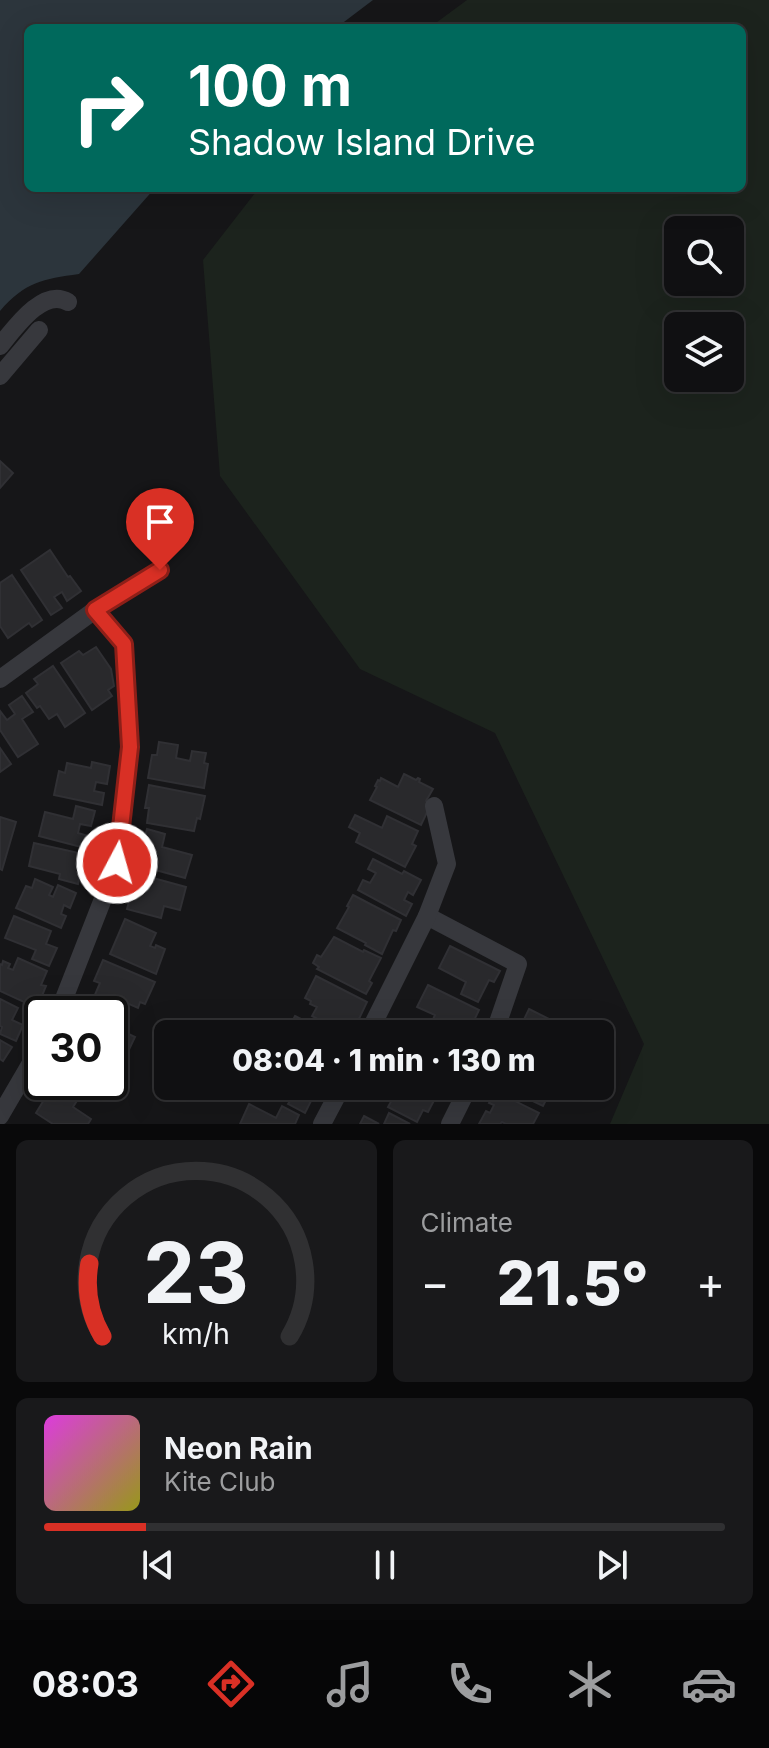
<!DOCTYPE html>
<meta charset="utf-8">
<style>
:root{--surface:#101012;--page:#19191b;--text:#f1f3f6;--muted:#9c9d9f;--line:#303032;--accent:#d93025}
body{margin:0;font-family:Inter,sans-serif;background:var(--page);color:var(--text);height:100vh;display:flex;flex-direction:column;font-size:30px;white-space:nowrap}
*{box-sizing:border-box;margin:0}
p{font-size:26px;color:var(--muted)}
.icon{flex:none;width:44px;height:44px;fill:none;stroke:currentColor;stroke-width:2;stroke-linecap:round;stroke-linejoin:round}
.map{position:relative;height:1124px;overflow:hidden}
.sheet{display:flex;flex-direction:column;gap:16px;padding:16px;background:#09090a;flex:1}
.sheet>*{flex:none}
.banner{position:absolute;left:24px;top:24px;width:722px;height:168px;border-radius:12px;box-shadow:0 8px 32px #0002,0 0 0 2px var(--line);background:#00695c;color:#fff;overflow:hidden}
.buttons{position:absolute;left:664px;top:216px;display:grid;gap:16px}
.buttons a{display:grid;place-items:center;width:80px;height:80px;border-radius:12px;background:var(--surface);box-shadow:0 8px 32px #0002,0 0 0 2px var(--line);font-size:40px}
.speed{position:absolute;left:24px;top:996px;display:flex;gap:16px;font-size:40px;font-weight:700;text-align:center}
.speed>*{display:grid;place-content:center;width:104px;height:104px;border-radius:50%;background:var(--surface);box-shadow:0 8px 32px #0002,0 0 0 2px var(--line);line-height:1}
.speed .limit{border:4px solid #111;border-radius:12px;background:#fff;color:#111}
.pin{position:absolute;display:grid;place-items:center;width:68px;height:68px;color:#fff;margin:-82px -34px;border-radius:50% 50% 50% 0;rotate:-45deg;box-shadow:0 0 8px #0007}
.pin .icon{rotate:45deg}
.me{position:absolute;width:88px;margin:-44px;rotate:6deg;stroke-linejoin:round;filter:drop-shadow(0 0 6px #0008)}
.turn{display:flex;align-items:center;gap:28px;height:168px;padding:0 32px;font-size:36px}
.turn .icon{width:104px;height:104px;stroke-width:2.5}
.turn b{display:block;font-size:56px;line-height:68px}
.big{font-size:60px;font-weight:800;line-height:1.1}
.sheet .widget{flex:1;display:flex;flex-direction:column;justify-content:center;gap:12px;min-width:0;padding:0 28px;border-radius:12px;background:var(--page)}
.sheet .dial{align-items:center;gap:0}
.dial svg{height:208px;overflow:visible;fill:none;stroke:var(--line);stroke-width:7;stroke-linecap:round;text-anchor:middle}
.dial text{fill:var(--text);stroke:none}
.song{display:flex;align-items:center;gap:24px}
.cover{width:96px;height:96px;border-radius:12px;background:linear-gradient(135deg,hsl(300 70% 55%),hsl(60 70% 35%))}
.played{height:8px;border-radius:4px;background:linear-gradient(90deg,var(--accent) 15%,var(--line) 15%)}
.keys{display:flex;justify-content:space-around;direction:ltr}
.heat{display:flex;justify-content:space-between;align-items:center;font-size:44px;direction:ltr}
.sheet .tiles{flex:1;display:grid;gap:16px;grid-template-columns:1fr 1fr}
.widget:last-child{grid-column:span 2}
.trip{position:absolute;left:154px;top:1020px;width:460px;height:80px;border-radius:12px;background:var(--surface);box-shadow:0 8px 32px #0002,0 0 0 2px var(--line);font-weight:800;line-height:80px;text-align:center}
.menu{display:flex;height:128px;justify-content:space-around;align-items:center;background:#060607;color:var(--muted)}
.menu .icon{width:56px;height:56px}
.menu .current{color:var(--accent)}
.menu b{font-size:36px;color:var(--text)}
.map>svg:first-child{display:block}
.green{fill:#1c231d;fill-rule:evenodd}
.water{fill:#2c353c}
.building{fill:#29292c;stroke:#303034;stroke-width:2}
.lines{fill:none;stroke-linecap:round;stroke-linejoin:round}
.minor{stroke:#37383d;stroke-width:18}
.route-casing{stroke:#8d1f18;stroke-width:20}
.route{stroke:#d93025;stroke-width:14}
</style>
<div class="map">
<svg width="769" height="1124" viewBox="0 0 769 1124">
<rect width="100%" height="100%" fill="#161618"/>
<path class="green" d="M467 0H769V1124H610L644 1044 495 733 360 669 220 476 203 260 259 188H742V28H429ZM678 230H730V282H678ZM678 326H730V378H678Z"/>
<path class="water" d="M0 0H373L336 28H28V188H155L79 274C43 279 25 282 0 311Z"/>
<g class="building">
<polygon points="0,461 13,473 0,488"/>
<polygon points="50,550 68,577 70,576 81,591 67,601 62,592 54,597 62,608 51,615 21,570"/>
<polygon points="12,575 42,620 32,627 29,623 8,638 0,626 0,583"/>
<polygon points="96,647 111,669 114,686 108,690 112,696 92,710 61,663 79,651 83,655"/>
<polygon points="53,666 85,713 65,727 57,714 49,719 40,706 37,708 26,693 38,684 34,679"/>
<polygon points="22,696 33,712 22,719 38,744 18,757 0,730 0,711 7,720 15,714 9,705"/>
<polygon points="159,742 178,745 176,758 190,761 192,751 206,753 204,763 208,764 204,788 148,778 152,755 157,755"/>
<polygon points="0,748 11,764 0,772"/>
<polygon points="92,762 110,766 107,784 96,782 94,791 104,793 102,805 54,795 59,771 65,773 67,763 91,768"/>
<polygon points="404,774 416,780 418,778 420,779 419,782 433,789 426,801 431,804 421,825 370,800 377,787 375,786 378,780 380,781 381,778 398,787"/>
<polygon points="149,785 205,796 200,819 197,818 194,831 147,823 149,808 145,808"/>
<polygon points="76,806 95,811 91,826 80,824 78,833 88,836 85,848 39,836 45,812 73,819"/>
<polygon points="355,815 382,828 387,816 418,831 412,844 416,846 405,867 356,842 360,833 349,827"/>
<polygon points="0,817 16,822 2,870 0,869"/>
<polygon points="147,829 165,834 162,847 192,855 185,878 137,865"/>
<polygon points="34,843 83,854 78,884 59,879 60,874 29,866"/>
<polygon points="373,859 402,874 404,871 421,880 413,895 408,892 404,900 412,904 406,916 358,890 363,880 370,883 376,873 368,869"/>
<polygon points="131,872 186,887 180,910 164,906 161,918 127,909 131,894 125,893"/>
<polygon points="35,879 53,887 49,895 53,897 58,885 76,893 70,908 64,905 61,914 66,916 61,928 16,908 26,886 32,888"/>
<polygon points="353,895 401,920 396,931 393,930 382,954 365,945 366,943 337,928 349,907 347,906"/>
<polygon points="14,916 51,931 46,944 57,948 49,966 32,959 36,950 5,938"/>
<polygon points="125,919 156,933 150,946 155,948 156,945 165,949 156,974 110,954"/>
<polygon points="334,937 363,952 364,950 381,958 369,981 372,983 366,994 317,969 319,967 313,963 317,955 321,957"/>
<polygon points="450,946 500,971 494,982 489,980 478,1002 461,994 466,982 439,968"/>
<polygon points="18,958 47,971 41,985 46,986 37,1008 0,991 0,964 2,965 3,961 10,964 8,968 13,970"/>
<polygon points="103,960 155,982 145,1004 140,1002 138,1008 127,1003 124,1010 94,997 100,983 94,981"/>
<polygon points="316,976 367,1002 357,1023 352,1020 345,1033 312,1016 317,1007 310,1004 311,1001 305,998"/>
<polygon points="428,985 479,1010 469,1031 465,1029 462,1034 441,1034 429,1028 435,1015 417,1007"/>
<polygon points="0,999 18,1008 12,1020 23,1025 16,1041 0,1034 2,1027 0,1026"/>
<polygon points="94,1002 122,1016 116,1028 135,1037 125,1058 110,1051 110,1014 88,1014"/>
<polygon points="529,1009 579,1034 522,1034 523,1032 519,1030"/>
<polygon points="295,1016 325,1031 326,1029 335,1034 286,1034"/>
<polygon points="0,1040 12,1047 3,1061 0,1059"/>
<polygon points="110,1060 120,1065 109,1087 100,1082 110,1082"/>
<polygon points="55,1082 80,1096 73,1107 91,1119 88,1124 53,1124 36,1113"/>
<polygon points="261,1086 321,1086 319,1090 317,1089 305,1113 288,1104 290,1101"/>
<polygon points="378,1086 429,1086 439,1091 428,1112 423,1110 417,1122 388,1107 394,1096 377,1087"/>
<polygon points="501,1086 553,1086 543,1106"/>
<polygon points="495,1091 539,1113 533,1124 506,1124 502,1122 500,1124 479,1124 486,1111 490,1113 494,1105 489,1103"/>
<polygon points="249,1104 276,1118 282,1106 299,1115 295,1124 240,1124"/>
<polygon points="389,1113 410,1124 384,1124"/>
<polygon points="364,1116 379,1124 360,1124"/>
</g>
<g class="lines">
<g class="minor">
<path d="M0 346C14 329 43 287 68 302"/>
<polyline points="0,376 39,330"/>
<polyline points="0,679 95,610 160,570"/>
<polyline points="427,916 518,964 494,1034"/>
<polyline points="58,1014 117,863 130,747 124,644 95,610"/>
<polyline points="368,1034 427,916 447,864 434,806"/>
<polyline points="0,1116 42,1044"/>
<polyline points="322,1124 342,1086"/>
<polyline points="450,1124 469,1086"/>
</g>
</g>
<g class="lines">
<g class="route-casing">
<polyline id="route" points="117,863 130,747 124,644 95,610 160,570"/>
</g>
<use href="#route" class="route"/>
</g>
</svg>
<div class="buttons">
<a><svg class="icon" aria-label="search" viewBox="0 0 24 24"><circle cx="10" cy="10" r="6"/><path d="M15 15l6 6"/></svg></a>
<a><svg class="icon" aria-label="layers" viewBox="0 0 24 24"><path d="M12 4l9 5-9 5-9-5zM3 14l9 5 9-5"/></svg></a>
</div>
<div class="speed"><div class="limit">30</div></div>
<div class="pin" style="left:160px;top:570px;background:#d93025"><svg class="icon" aria-label="arrive" viewBox="0 0 24 24"><path d="M6 21V4h12l-3 4 3 4H6"/></svg></div>
<svg class="me" style="left:117px;top:863px" viewBox="-20 -20 40 40"><circle r="17" fill="#d93025" stroke="#fff" stroke-width="3"/><path d="M0-11L8 9 0 5-8 9z" fill="#fff"/></svg>
<div class="trip">08:04 · 1 min · 130 m</div>
<div class="banner">
<div class="turn"><svg class="icon" aria-label="right" viewBox="0 0 24 24"><path d="M7 20v-9h11M14 6l5 5-5 5"/></svg><div><b>100 m</b>Shadow Island Drive</div></div>
</div>
</div>
<section class="sheet">
<div class="tiles">
<div class="widget dial"><svg viewBox="0 0 100 80">
<path d="M14 69A42 42 0 1 1 86 69"/>
<path d="M14 69A42 42 0 0 1 9 41" stroke="#d93025"/>
<text x="50" y="56" font-size="32" font-weight="700">23</text>
<text x="50" y="72" font-size="11">km/h</text>
</svg></div>
<div class="widget"><p>Climate</p>
<div class="heat"><a>−</a><b class="big">21.5°</b><a>+</a></div>
</div>
<div class="widget">
<div class="song"><i class="cover"></i><div><b>Neon Rain</b><p>Kite Club</p></div></div>
<div class="played"></div>
<div class="keys"><svg class="icon" aria-label="previous" viewBox="0 0 24 24"><path d="M18 5L8 12l10 7zM5 5v14"/></svg><svg class="icon" aria-label="pause" viewBox="0 0 24 24"><path d="M8 5v14M16 5v14"/></svg><svg class="icon" aria-label="next" viewBox="0 0 24 24"><path d="M6 5l10 7-10 7zM19 5v14"/></svg></div>
</div>
</div>
</section>
<nav class="menu">
<b>08:03</b>
<svg class="icon current" aria-label="directions" viewBox="0 0 24 24"><path d="M12 3l9 9-9 9-9-9zM9 14v-3h6M13 9l2 2-2 2"/></svg>
<svg class="icon" aria-label="music" viewBox="0 0 24 24"><path d="M9 18V5l10-2v13"/><circle cx="6" cy="18" r="3"/><circle cx="16" cy="16" r="3"/></svg>
<svg class="icon" aria-label="phone" viewBox="0 0 24 24"><path d="M5 4h4l2 5-3 2q2 4 5 5l2-3 5 2v4C11 20 4 13 5 4z"/></svg>
<svg class="icon" aria-label="climate" viewBox="0 0 24 24"><path d="M12 3v18M4 7l16 10M4 17L20 7"/></svg>
<svg class="icon" aria-label="car" viewBox="0 0 24 24"><path d="M5 17H2v-5l4-1 3-4h7l3 4 3 1v5h-3M9 17h6M6 11h13"/><circle cx="7" cy="17" r="2"/><circle cx="17" cy="17" r="2"/></svg>
</nav>
